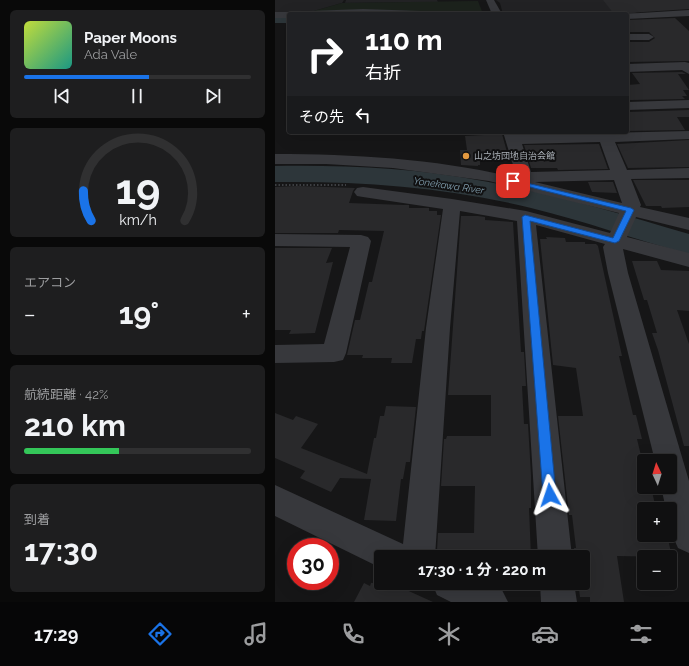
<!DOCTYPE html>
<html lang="ja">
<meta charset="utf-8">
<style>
:root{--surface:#101011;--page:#1e1e1f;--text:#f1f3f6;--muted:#9c9d9f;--line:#303031;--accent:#1a73e8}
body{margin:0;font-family:Raleway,"Noto Sans JP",sans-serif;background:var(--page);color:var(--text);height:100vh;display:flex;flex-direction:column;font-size:15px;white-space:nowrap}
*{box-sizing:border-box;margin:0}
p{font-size:13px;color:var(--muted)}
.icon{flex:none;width:22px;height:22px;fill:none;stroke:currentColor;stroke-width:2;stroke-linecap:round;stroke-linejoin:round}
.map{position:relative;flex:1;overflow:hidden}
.drawer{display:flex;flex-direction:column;gap:10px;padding:10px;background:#090909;width:275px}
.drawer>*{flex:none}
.top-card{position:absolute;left:12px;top:12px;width:342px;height:122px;border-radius:4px;box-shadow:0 4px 16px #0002,0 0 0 1px var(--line);background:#202124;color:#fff;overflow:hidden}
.needle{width:26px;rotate:356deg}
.tools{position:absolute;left:362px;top:454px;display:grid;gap:8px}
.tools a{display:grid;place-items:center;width:40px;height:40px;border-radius:4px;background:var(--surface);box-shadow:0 4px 16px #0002,0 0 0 1px var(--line);font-size:20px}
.speed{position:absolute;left:12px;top:538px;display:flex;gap:8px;font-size:20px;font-weight:700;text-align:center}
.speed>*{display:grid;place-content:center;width:52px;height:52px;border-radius:50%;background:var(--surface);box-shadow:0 4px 16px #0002,0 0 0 1px var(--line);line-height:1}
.speed .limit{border:6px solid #d22;background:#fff;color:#111}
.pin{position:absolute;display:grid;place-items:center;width:34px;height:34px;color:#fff;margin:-17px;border-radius:8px;box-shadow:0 2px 6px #0006}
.me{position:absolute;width:44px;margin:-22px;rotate:355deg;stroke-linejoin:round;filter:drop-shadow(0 0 3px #0008)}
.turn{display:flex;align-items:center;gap:14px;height:84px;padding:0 12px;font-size:18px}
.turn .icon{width:52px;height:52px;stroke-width:2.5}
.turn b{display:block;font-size:28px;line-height:34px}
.then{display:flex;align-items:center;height:38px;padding:0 12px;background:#0003;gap:8px;font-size:15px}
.big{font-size:30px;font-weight:700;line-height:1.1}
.drawer .card{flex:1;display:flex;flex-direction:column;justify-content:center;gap:6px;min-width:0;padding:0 14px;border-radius:6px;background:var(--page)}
.drawer .dial{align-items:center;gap:0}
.dial svg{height:104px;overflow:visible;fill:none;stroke:var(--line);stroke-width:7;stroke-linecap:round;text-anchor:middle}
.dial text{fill:var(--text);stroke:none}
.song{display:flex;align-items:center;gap:12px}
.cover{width:48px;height:48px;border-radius:6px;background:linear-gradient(135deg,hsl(70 70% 55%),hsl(170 70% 35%))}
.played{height:4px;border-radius:2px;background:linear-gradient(90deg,var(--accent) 55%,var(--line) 55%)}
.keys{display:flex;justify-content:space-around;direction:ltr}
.heat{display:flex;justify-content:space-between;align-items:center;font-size:22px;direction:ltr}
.charge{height:6px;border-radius:3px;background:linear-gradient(90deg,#34c759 42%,var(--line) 0)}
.trip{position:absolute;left:99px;top:550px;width:216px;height:40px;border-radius:4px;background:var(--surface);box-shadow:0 4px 16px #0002,0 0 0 1px var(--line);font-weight:700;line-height:40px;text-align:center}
.dock{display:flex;height:64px;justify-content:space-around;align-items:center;background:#060607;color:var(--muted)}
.dock .icon{width:28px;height:28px}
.dock .active{color:var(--accent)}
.dock b{font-size:18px;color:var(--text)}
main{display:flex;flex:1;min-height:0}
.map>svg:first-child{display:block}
.built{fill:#222224}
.green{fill:#1c221c}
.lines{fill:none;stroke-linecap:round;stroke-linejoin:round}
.river{fill:#2d363a;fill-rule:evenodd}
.building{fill:#29292b}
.path{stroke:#3d3f43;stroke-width:2;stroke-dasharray:1.5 2;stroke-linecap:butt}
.minor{fill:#37383c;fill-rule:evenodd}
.route{fill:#1a73e8;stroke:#114b97}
.poi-dot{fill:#e59a40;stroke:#111112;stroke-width:1.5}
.labels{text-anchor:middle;stroke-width:4;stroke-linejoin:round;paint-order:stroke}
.far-poi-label{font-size:9px;fill:#a9afb6;stroke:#111112;text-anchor:start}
.far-water-label{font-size:10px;font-style:italic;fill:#829faf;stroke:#111112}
</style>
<main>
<section class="drawer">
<div class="card">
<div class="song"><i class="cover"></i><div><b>Paper Moons</b><p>Ada Vale</p></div></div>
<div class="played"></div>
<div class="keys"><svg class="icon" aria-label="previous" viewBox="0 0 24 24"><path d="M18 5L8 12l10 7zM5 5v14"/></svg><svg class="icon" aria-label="pause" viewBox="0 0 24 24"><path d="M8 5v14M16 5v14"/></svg><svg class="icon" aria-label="next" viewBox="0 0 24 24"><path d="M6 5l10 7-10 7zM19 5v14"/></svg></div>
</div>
<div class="card dial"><svg viewBox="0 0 100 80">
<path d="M14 69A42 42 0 1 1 86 69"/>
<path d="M14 69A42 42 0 0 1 8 46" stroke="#1a73e8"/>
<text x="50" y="56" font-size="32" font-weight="700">19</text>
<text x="50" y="72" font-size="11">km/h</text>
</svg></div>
<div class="card"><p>エアコン</p>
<div class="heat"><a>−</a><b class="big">19°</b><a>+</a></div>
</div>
<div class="card"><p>航続距離 · 42%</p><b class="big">210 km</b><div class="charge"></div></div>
<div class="card"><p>到着</p><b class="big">17:30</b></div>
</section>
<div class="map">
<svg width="414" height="602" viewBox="0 0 414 602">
<rect width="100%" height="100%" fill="#161617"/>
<g class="built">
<polygon points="0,0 69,0 67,3 32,13 0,13"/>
<polygon points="71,0 162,0 163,2 70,3"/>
<polygon points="221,0 345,0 355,10 366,15 228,14 225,3"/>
</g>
<polygon class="green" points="203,1 208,14 161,14 106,11 35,12 67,3"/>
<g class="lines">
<g class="river">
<polygon points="0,13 17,14 14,14 14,23 0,23"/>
<path d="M0 166C70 165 140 168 208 181 278 193 346 214 414 234V254C361 240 310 221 256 208 172 187 86 181 0 182Z"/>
</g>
</g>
<g class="building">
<polygon points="328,0 414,0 414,9 339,14"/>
<polygon points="400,18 414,31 414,61 352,62 352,42 374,42 380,38 374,32 352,32 352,20"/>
<polygon points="407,72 411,74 403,74 414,90 408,90 412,96 407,96 410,99 355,100 352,96 352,85 365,84 357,73"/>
<polygon points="414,110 414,117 402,117 410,130 352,131 352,112"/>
<polygon points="227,134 232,152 209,153 210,160 205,160 205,165 203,165 203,166 186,165 185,150 192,150 190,136"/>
<polygon points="414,140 414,167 353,168 342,144"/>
<polygon points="324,144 333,169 283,170 282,168 256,168 249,145"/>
<polygon points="358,180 414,180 414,207 387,208 386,206 371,206"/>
<polygon points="313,182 338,182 342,193 317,192"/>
<polygon points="23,186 80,188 78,191 74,203 129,205 134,205 134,208 154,208 154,211 162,211 162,215 166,215 149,331 147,331 146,339 141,339 137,363 116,363 117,358 87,358 88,355 72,355 80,320 85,320 94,282 97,282 109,231 64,230 63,233 0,233 0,187"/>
<polygon points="186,216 203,216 210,217 210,220 238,222 246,352 249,352 251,386 247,386 249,424 253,424 256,475 256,508 254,508 256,557 189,557 189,556 171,555 171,550 162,550 163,533 199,533 200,486 166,486 169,439 171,439 172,436 216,436 216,395 173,395"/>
<polygon points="271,237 290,238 291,242 310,242 310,244 321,244 323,246 347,356 344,356 358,415 361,415 367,439 362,439 369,468 369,487 376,487 381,509 369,509 369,535 392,535 397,557 342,556 349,602 315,602 315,597 305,597 303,583 308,583 308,557 300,557 299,548 301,548 297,515 294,515 283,416 308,416 301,368 278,365 265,239 272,239"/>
<polygon points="0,248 57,248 51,263 58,262 40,333 14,334 16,330 0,330"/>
<polygon points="357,261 382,261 386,270 414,271 414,311 402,310 414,344 414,446 409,446 383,350 377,333 382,333 372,300 369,300"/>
<polygon points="111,406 141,407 135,462 131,462 128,479 126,479 121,521 89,520 96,479 65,478 56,492 25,478 30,471 0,458 0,413 18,420 21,416 43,424 26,448 92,474 99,438 101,438 105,416 109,416"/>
<polygon points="89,583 95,586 96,583 116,583 158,602 79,602"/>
</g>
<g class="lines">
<polyline class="path" points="0,185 71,185"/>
<g class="minor">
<polygon points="211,0 219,0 227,14 217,14"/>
<polygon points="88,9 146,11 151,14 29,14 34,11"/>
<polygon points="414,10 414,16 352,19 352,14 349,14"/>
<polygon points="0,12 14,12 18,14 14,14 14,18 0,18"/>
<polygon points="352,34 374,34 379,37 374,40 352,40"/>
<polygon points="410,62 414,63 414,74 407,70 352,72 352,64"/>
<polygon points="414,100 414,108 352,110 352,102"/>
<path d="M414 131V139L340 142 352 170 414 168V178L356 179 366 205 365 207 414 218V230L361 217 352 237 414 253V267L348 249 353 273 414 481V553L403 548C397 535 395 524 395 509H391L386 487H395V461H380L333 273 328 247 330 244 261 225 297 557H263L242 221 185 211 175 328 160 557H106V568L0 516V485L128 544 151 328 168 209 88 197 82 196 79 192 82 188 88 187 177 199 251 211 335 233 344 213 214 181 118 168 51 164H0V154C81 154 163 159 242 178L228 132H242L243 135ZM325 142 335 170 256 172 247 144ZM339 180 347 203 260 182Z"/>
<polygon points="0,234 86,235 93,237 96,241 71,353 68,360 59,362 0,363 0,345 49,344 75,247 0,246"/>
<polygon points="157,583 213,583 227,590 233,602 176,602 162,595"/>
<polygon points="265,583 299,583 302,602 266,602"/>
</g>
</g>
<polygon class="route" points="235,179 356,208 359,210 344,241 340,243 255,221 281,495 279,500 275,501 270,500 268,495 247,217 250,215 338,238 351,211 235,182"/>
<circle class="poi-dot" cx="191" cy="156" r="4"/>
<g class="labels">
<g class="far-poi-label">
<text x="199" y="159">山之坊団地自治会館</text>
</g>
<g class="far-water-label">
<text transform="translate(174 185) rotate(8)" y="4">Yonekawa River</text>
</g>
</g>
</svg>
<div class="tools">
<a><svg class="needle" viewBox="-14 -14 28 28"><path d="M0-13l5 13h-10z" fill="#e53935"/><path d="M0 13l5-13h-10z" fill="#9c9d9f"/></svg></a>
<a>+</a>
<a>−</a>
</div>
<div class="speed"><div class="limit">30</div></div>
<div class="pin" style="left:238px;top:181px;background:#d93025"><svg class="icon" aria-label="arrive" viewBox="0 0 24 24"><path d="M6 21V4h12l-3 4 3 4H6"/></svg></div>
<svg class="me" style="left:275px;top:495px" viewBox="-20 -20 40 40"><path d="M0-17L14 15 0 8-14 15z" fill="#1a73e8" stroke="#fff" stroke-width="4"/></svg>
<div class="trip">17:30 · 1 分 · 220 m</div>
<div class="top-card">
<div class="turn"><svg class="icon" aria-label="right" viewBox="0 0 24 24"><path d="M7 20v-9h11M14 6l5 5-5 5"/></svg><div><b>110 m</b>右折</div></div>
<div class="then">その先<svg class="icon" aria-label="left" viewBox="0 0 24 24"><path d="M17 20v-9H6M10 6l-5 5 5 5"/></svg></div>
</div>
</div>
</main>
<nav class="dock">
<b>17:29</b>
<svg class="icon active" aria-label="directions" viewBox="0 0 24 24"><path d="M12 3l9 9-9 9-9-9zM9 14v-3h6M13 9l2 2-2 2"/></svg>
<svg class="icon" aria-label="music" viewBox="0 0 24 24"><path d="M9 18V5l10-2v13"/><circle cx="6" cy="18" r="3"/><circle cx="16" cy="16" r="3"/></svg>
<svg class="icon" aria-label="phone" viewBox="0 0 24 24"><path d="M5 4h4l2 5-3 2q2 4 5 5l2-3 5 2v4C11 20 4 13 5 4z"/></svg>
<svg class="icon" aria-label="climate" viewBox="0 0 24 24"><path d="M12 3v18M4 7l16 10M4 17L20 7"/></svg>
<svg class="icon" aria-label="car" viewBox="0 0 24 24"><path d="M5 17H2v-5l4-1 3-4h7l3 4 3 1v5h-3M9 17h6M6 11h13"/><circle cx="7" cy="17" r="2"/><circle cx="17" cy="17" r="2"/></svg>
<svg class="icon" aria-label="filters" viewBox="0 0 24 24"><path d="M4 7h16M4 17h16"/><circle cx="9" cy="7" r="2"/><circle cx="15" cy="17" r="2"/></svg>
</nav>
